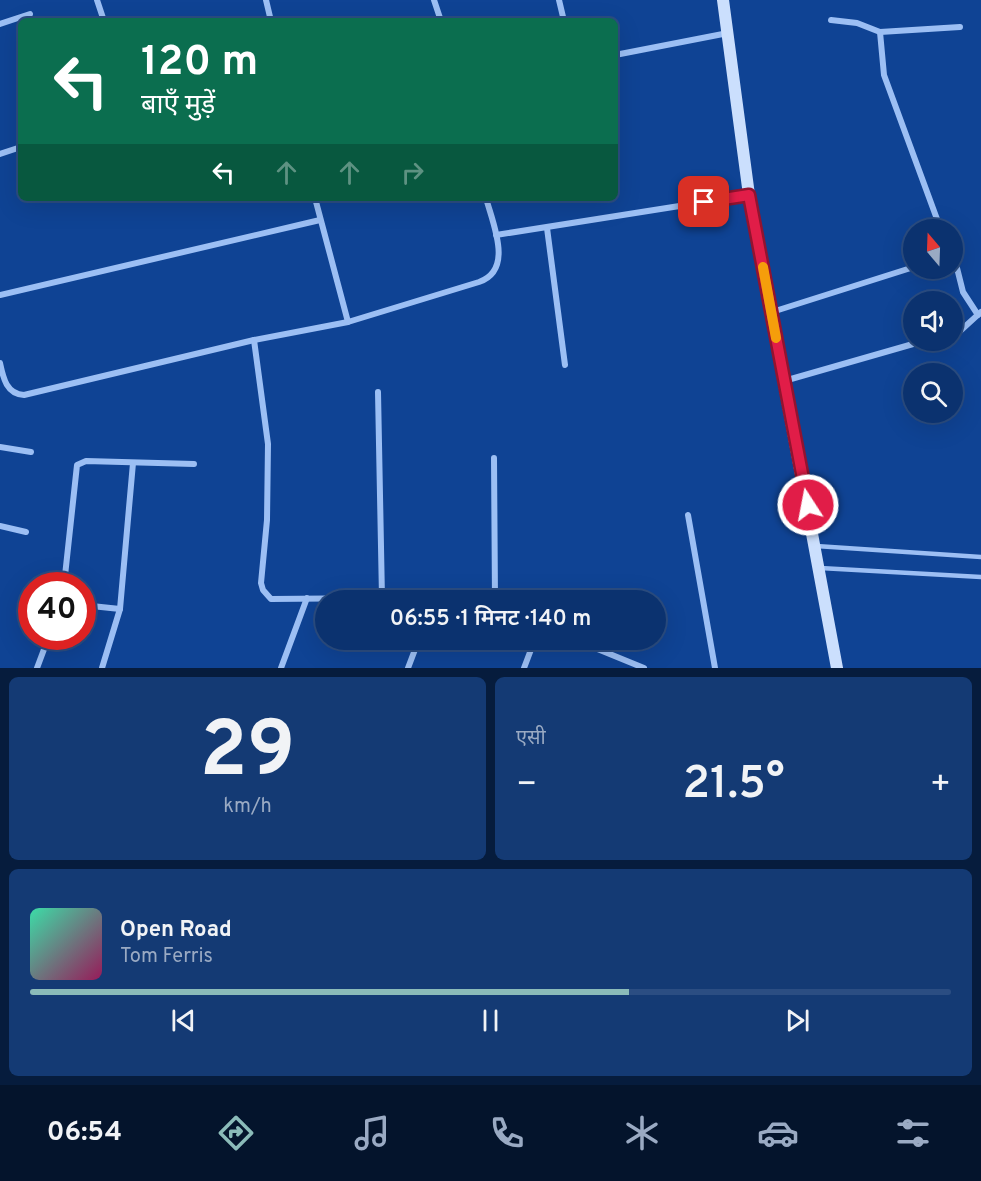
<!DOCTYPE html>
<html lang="hi">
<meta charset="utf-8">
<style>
:root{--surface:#0b326f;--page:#143a74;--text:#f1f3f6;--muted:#9aaac3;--line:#2b4d82;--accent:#8bbbb9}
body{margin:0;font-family:Overpass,"Noto Sans Devanagari",sans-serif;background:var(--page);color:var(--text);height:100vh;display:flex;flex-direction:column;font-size:22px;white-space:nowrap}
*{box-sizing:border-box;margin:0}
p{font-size:20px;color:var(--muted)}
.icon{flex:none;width:33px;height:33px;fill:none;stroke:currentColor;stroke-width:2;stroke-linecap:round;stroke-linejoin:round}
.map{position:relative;height:668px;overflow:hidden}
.side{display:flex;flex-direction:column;gap:9px;padding:9px;background:#061c3d;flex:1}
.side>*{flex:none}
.banner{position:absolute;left:18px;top:18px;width:600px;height:183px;border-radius:9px;box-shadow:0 6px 24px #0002,0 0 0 2px var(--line);background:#0b6e4f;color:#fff;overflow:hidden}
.needle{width:39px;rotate:341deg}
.tools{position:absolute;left:903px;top:219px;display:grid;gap:12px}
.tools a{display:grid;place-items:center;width:60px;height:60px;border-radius:50%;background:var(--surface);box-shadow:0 6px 24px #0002,0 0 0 2px var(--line);font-size:30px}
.speed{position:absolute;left:18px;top:572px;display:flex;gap:12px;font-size:30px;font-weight:700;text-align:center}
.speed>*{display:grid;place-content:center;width:78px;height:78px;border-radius:50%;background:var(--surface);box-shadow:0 6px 24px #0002,0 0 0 2px var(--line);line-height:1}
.speed .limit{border:9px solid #d22;background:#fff;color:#111}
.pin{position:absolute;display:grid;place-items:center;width:51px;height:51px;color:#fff;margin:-26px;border-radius:12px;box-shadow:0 3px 9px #0006}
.me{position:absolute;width:66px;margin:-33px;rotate:349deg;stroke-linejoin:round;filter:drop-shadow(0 0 4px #0008)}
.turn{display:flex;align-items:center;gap:21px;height:126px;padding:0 24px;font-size:27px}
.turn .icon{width:78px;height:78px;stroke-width:2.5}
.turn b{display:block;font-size:42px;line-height:51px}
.lanes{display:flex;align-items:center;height:57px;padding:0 24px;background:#0003;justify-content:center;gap:30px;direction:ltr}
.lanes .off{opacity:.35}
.big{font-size:45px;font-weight:600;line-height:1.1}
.side .widget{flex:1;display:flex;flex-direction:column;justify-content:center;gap:9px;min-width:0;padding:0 21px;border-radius:9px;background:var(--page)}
.side .dial{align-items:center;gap:0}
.dial b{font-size:78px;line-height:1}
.song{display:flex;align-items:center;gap:18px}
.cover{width:72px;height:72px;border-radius:9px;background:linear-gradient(135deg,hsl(160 70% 55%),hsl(330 70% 35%))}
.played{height:6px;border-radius:3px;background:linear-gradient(90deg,var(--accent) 65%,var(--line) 65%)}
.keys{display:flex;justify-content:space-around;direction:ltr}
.heat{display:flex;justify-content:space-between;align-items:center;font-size:33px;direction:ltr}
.side .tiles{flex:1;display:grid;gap:9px;grid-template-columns:1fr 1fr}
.widget:last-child{grid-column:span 2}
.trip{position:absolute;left:315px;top:590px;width:351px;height:60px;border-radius:30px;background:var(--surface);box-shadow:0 6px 24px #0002,0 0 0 2px var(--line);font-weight:600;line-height:60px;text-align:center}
.dock{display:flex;height:96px;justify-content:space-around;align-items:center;background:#04142c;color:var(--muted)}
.dock .icon{width:42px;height:42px}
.dock .on{color:var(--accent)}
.dock b{font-size:27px;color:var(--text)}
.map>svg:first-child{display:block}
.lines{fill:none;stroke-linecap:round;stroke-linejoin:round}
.lane{stroke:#9cbff4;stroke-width:4.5}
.street{stroke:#9cbff4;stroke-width:6}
.secondary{stroke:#cbdffd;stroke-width:12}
.route-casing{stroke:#92132f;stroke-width:15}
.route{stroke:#e11d48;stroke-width:10}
.slow{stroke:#f59e0b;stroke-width:10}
</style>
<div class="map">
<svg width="981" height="668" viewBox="0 0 981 668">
<rect width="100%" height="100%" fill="#0f4394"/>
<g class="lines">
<g class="lane">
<polyline points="816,546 981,557"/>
<polyline points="820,568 981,577"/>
</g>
<g class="street">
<polyline points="97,0 104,21"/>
<polyline points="266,0 271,21"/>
<polyline points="434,0 441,21"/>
<polyline points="559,0 564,21"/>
<polyline points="831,20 857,23 880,32 960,27"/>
<polyline points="0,24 30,14"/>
<polyline points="880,32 884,75 941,230"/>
<polyline points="615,55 728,33"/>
<polyline points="0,154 21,147"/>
<polyline points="315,198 348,322"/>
<polyline points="547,228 565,365"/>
<polyline points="496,235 749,195"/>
<polyline points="952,264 957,268 963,292 978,315"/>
<polyline points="0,295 320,220"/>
<polyline points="772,312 914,267"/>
<polyline points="952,333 959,332 981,312"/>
<polyline points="254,340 268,444 267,520 261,583 263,590 271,599 382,598 397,600"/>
<path d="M0 363C3 377 6 394 24 395L254 340 348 322 479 282C514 270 493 224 486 198"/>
<polyline points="784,381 927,340"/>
<polyline points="378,392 382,598"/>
<polyline points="0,447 31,452"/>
<polyline points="494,458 495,600"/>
<polyline points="688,515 715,668"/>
<polyline points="0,526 26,532"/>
<polyline points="64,585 77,465 86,461 194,464"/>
<polyline points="82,605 120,609"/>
<polyline points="573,639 644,668"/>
<polyline points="37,668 49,636"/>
<polyline points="102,668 120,609 133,463"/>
<polyline points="281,668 307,598"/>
<polyline points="408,668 419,639"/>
<polyline points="524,668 535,639"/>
</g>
<polyline class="secondary" points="723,0 749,195 837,668"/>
</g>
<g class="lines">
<g class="route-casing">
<polyline id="route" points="704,202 749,195 808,505"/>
</g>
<use href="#route" class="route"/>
<polyline class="slow" points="763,267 776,338"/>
</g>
</svg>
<div class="tools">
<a><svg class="needle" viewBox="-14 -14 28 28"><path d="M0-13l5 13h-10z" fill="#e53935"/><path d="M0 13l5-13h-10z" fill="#9aaac3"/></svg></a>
<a><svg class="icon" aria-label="sound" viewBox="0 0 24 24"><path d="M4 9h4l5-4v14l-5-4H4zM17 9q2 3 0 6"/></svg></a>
<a><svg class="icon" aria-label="search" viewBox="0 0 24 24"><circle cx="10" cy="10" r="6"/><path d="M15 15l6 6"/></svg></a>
</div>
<div class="speed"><div class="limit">40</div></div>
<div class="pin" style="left:704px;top:202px;background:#d93025"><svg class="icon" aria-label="arrive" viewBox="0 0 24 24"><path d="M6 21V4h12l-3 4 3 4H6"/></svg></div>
<svg class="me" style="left:808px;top:505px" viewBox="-20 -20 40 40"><circle r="17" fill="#e11d48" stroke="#fff" stroke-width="3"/><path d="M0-11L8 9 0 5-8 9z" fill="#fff"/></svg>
<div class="trip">06:55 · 1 मिनट · 140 m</div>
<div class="banner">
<div class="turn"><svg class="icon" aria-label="left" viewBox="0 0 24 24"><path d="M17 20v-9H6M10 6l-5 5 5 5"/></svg><div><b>120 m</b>बाएँ मुड़ें</div></div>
<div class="lanes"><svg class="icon" aria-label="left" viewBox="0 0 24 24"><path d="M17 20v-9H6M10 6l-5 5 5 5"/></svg><svg class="icon off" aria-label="ahead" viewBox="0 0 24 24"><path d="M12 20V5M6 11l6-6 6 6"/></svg><svg class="icon off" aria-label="ahead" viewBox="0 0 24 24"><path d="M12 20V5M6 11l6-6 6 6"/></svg><svg class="icon off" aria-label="right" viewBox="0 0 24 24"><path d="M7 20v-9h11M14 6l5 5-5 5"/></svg></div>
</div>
</div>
<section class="side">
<div class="tiles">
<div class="widget dial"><b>29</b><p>km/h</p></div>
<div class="widget"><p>एसी</p>
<div class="heat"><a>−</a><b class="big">21.5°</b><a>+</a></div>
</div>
<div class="widget">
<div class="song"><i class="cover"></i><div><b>Open Road</b><p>Tom Ferris</p></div></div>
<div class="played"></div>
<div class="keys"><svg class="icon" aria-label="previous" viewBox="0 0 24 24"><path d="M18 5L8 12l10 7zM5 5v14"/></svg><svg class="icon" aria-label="pause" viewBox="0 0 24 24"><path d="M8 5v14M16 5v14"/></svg><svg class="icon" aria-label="next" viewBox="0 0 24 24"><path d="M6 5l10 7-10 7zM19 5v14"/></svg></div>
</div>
</div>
</section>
<nav class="dock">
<b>06:54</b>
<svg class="icon on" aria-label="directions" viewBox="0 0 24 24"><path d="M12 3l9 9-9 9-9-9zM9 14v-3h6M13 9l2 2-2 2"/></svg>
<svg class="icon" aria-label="music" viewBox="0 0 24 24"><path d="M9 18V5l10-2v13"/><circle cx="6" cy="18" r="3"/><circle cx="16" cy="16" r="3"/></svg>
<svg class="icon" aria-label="phone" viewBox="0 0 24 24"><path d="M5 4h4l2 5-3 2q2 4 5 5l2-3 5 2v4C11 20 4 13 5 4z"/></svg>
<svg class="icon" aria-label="climate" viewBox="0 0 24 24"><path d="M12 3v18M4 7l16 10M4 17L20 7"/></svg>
<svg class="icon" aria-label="car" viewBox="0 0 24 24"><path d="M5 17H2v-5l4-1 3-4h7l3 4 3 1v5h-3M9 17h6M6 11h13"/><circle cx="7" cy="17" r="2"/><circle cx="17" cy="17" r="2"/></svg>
<svg class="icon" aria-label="filters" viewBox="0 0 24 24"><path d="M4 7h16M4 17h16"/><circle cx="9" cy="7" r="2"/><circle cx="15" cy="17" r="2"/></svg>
</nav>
